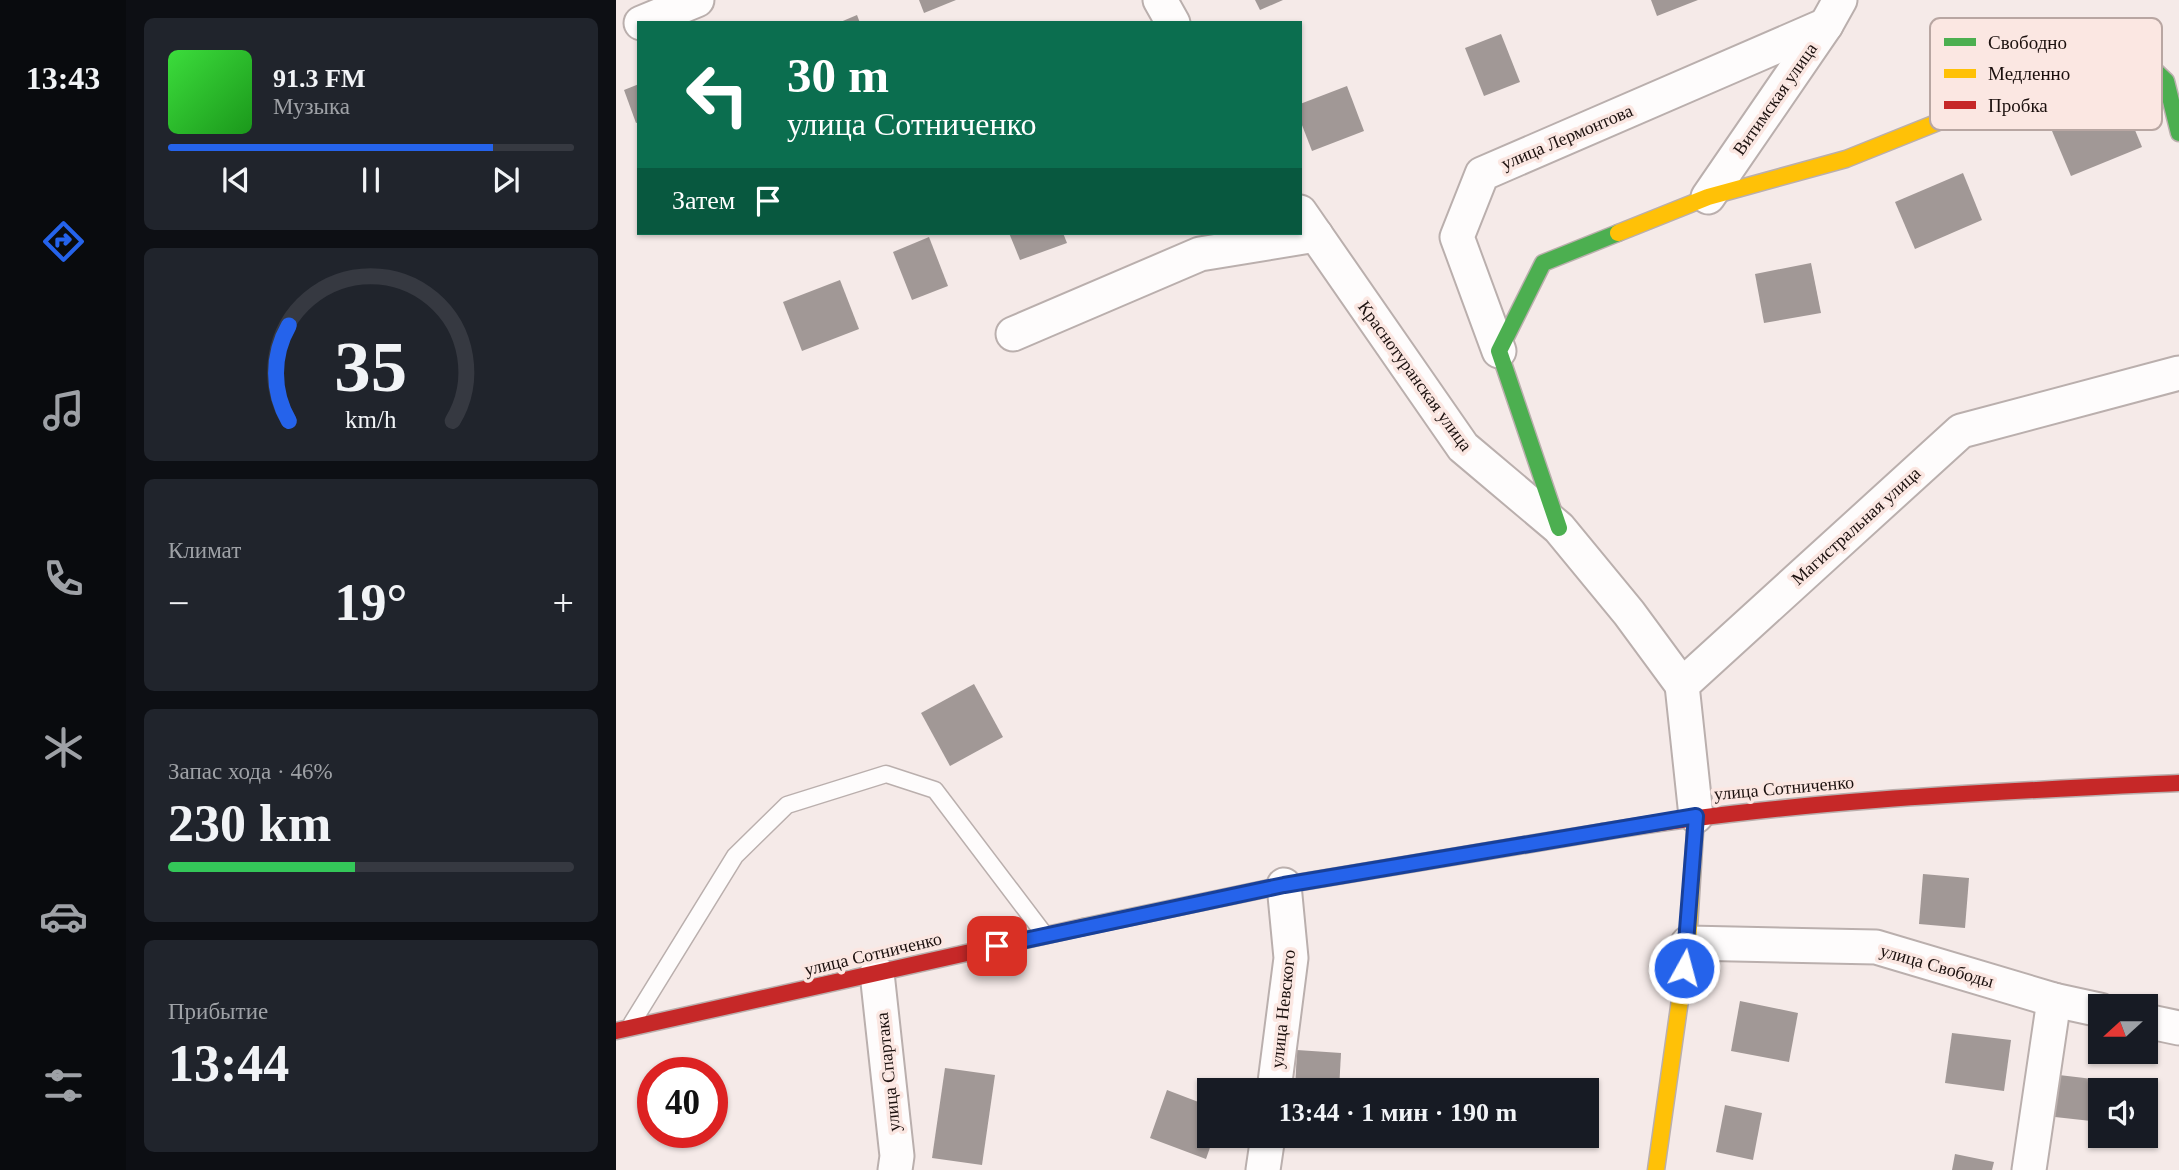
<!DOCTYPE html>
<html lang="ru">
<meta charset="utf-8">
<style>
:root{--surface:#171b24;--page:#20242c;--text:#f1f3f6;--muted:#9ea1a6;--line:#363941;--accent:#2563eb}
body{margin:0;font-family:"Times New Roman",serif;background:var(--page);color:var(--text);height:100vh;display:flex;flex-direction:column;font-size:26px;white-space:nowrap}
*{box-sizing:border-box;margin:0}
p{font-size:23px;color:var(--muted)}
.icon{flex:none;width:38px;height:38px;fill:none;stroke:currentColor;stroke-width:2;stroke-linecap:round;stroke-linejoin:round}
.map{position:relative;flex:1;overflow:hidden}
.sheet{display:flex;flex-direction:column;gap:18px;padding:18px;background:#0d0f14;width:490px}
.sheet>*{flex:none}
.banner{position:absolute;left:21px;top:21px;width:665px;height:214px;border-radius:0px;box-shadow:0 2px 5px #0004;background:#0b6e4f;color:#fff;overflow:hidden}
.needle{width:46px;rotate:249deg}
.tools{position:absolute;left:1472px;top:994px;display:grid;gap:14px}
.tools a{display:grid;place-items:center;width:70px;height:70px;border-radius:0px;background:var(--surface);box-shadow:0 2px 5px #0004;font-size:35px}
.speed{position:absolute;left:21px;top:1057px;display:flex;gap:14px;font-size:35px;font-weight:700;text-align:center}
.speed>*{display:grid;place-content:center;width:91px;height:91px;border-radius:50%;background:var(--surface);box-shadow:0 2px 5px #0004;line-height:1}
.speed .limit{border:10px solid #d22;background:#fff;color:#111}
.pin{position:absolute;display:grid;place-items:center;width:60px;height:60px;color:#fff;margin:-30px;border-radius:14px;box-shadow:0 4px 10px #0006}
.me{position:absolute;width:77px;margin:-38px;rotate:7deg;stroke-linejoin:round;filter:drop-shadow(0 0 5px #0008)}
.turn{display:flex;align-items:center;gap:24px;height:147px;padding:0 35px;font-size:32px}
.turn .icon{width:91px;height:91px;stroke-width:2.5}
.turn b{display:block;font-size:49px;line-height:60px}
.then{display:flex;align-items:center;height:66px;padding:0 35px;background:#0003;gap:14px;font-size:26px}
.big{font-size:52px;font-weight:700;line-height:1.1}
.sheet .card{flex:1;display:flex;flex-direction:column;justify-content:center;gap:10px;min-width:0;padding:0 24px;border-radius:10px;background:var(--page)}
.sheet .dial{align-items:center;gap:0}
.dial svg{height:182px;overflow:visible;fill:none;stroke:var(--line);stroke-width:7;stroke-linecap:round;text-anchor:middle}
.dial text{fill:var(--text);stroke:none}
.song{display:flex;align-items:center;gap:21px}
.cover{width:84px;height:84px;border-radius:10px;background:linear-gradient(135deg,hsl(120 70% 55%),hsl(120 70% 35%))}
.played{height:7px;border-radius:4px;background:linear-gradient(90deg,var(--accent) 80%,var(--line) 80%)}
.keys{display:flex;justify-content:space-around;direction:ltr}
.heat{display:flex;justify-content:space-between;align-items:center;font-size:38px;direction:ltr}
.charge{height:10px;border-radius:5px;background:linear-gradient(90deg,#34c759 46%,var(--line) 0)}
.trip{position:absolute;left:581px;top:1078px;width:402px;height:70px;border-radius:0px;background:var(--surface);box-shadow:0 2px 5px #0004;font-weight:700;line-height:70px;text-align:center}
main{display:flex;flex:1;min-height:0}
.tabs{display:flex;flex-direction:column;width:126px;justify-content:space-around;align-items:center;background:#090b0e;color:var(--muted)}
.tabs .icon{width:49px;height:49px}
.tabs .active{color:var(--accent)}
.tabs b{font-size:32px;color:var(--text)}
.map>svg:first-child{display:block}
.building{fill:#a19896}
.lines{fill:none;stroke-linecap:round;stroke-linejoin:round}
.lane-casing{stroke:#baafad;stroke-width:19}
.street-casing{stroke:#baafad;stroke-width:37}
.fast-casing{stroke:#baafad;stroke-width:19}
.slow-casing{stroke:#baafad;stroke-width:19}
.jam-casing{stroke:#baafad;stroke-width:19}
.lane{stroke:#fefcfc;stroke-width:16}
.street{stroke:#fefcfc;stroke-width:33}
.fast{stroke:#4caf50;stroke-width:16}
.slow{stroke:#ffc107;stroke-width:16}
.jam{stroke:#c62828;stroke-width:16}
.route-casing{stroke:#184099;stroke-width:18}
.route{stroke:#2563eb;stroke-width:12}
.labels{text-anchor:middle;stroke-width:7;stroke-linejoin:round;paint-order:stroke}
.street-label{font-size:18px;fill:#1b100e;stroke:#fbe7e2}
.key{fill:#fbe7e2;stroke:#b8a6a2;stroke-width:2}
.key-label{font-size:19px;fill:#1b100e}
</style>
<main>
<nav class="tabs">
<b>13:43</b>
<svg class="icon active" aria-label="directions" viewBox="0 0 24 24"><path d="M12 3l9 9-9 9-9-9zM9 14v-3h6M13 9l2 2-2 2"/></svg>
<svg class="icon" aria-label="music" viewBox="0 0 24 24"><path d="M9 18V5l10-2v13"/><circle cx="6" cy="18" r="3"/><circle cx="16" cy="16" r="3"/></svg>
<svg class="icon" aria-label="phone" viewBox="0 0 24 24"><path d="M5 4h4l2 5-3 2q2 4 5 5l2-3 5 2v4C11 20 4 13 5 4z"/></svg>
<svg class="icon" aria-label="climate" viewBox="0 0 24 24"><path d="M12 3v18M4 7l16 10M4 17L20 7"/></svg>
<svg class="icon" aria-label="car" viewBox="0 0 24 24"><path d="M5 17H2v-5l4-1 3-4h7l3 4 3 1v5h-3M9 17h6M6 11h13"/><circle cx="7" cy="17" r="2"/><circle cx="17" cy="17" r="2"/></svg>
<svg class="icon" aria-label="filters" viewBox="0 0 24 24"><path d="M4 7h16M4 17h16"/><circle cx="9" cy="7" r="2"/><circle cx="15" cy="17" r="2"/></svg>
</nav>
<section class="sheet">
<div class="card">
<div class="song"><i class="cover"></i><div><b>91.3 FM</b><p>Музыка</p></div></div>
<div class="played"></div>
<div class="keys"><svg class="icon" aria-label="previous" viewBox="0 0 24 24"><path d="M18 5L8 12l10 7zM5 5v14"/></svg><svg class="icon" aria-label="pause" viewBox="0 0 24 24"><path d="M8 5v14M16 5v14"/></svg><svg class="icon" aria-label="next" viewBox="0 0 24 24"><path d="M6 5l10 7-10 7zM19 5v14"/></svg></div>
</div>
<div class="card dial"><svg viewBox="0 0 100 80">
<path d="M14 69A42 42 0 1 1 86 69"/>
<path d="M14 69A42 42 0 0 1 14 27" stroke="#2563eb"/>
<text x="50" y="56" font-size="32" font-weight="700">35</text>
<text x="50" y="72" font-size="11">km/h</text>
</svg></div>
<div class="card"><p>Климат</p>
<div class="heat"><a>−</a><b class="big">19°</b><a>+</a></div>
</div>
<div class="card"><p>Запас хода · 46%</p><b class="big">230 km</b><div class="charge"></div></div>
<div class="card"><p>Прибытие</p><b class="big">13:44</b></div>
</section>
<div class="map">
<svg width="1563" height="1170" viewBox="0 0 1563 1170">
<rect width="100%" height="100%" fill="#f5eae8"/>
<g class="building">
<polygon points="303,0 340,0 308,13"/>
<polygon points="639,0 667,0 644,10"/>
<polygon points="1035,0 1082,0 1041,16"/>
<polygon points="241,15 244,23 222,23"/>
<polygon points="885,34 904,82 868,96 849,48"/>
<polygon points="23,84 23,122 20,123 8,90"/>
<polygon points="731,86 748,131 696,151 684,120 684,104"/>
<polygon points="1507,101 1526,147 1455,176 1436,131"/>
<polygon points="1347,173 1366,220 1299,249 1279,202"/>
<polygon points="393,233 447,233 451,243 404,260"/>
<polygon points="313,237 332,286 296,300 277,252"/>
<polygon points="1195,263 1205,313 1148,323 1139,274"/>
<polygon points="224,280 243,329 186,351 167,302"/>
<polygon points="358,684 387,737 334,766 305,713"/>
<polygon points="1307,874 1353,878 1349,928 1303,924"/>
<polygon points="1124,1001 1182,1013 1173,1062 1115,1051"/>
<polygon points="1336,1033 1395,1040 1388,1091 1329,1083"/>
<polygon points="681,1050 725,1053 723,1090 679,1090"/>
<polygon points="329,1068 379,1075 366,1165 316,1158"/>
<polygon points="1443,1075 1502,1082 1501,1090 1484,1090 1484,1122 1439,1117"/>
<polygon points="551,1090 593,1106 593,1136 598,1136 590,1159 534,1138"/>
<polygon points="1109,1105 1146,1113 1137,1160 1100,1152"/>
<polygon points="1339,1154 1378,1162 1376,1170 1336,1170"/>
</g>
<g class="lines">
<g class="lane-casing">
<polyline id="lane" points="16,1023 119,856 171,805 270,774 319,790 429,935"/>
</g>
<g class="street-casing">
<g id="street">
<polyline points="544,0 557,23"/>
<polyline points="25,23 81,0"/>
<polyline points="1092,197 1210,25 1224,0"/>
<polyline points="684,212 847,447 943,528 1013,613 1066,685"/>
<polyline points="397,334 584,254 700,235"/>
<polyline points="883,351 841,237 866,174 1210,25"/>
<polyline points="1080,816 1066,685 1345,431 1563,373"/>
<polyline points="1072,943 1260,947 1438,1000 1484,1010"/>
<polyline points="261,973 281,1156 279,1170"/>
<polyline points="1530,1021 1563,1028"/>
<polyline points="658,1090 675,958 668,885"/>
<polyline points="647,1170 652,1136"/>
<polyline points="1413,1170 1438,1000"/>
</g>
</g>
<g class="fast-casing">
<g id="fast">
<polyline points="1430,79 1513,46 1550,81 1563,133"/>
<polyline points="943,528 883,351 927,263 1002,233"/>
<polyline points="467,927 668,885 986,832"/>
</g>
</g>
<g class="slow-casing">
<g id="slow">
<polyline points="1002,233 1092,197 1230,159 1430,79"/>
<polyline points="1040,1170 1072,943 1080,816"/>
</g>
</g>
<g class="jam-casing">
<g id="jam">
<path d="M986 832C1177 800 1370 792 1563 783"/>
<polyline points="0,1031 467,927"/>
</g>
</g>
<use href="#lane" class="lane"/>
<use href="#street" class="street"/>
<use href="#fast" class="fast"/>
<use href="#slow" class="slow"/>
<use href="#jam" class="jam"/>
</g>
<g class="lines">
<g class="route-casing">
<polyline id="route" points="381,946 668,885 1080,816 1068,968"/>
</g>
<use href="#route" class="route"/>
</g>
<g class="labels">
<g class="street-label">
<text transform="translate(1159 99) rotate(-55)" y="6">Витимская улица</text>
<text transform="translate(951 137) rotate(-23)" y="6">улица Лермонтова</text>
<text transform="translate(799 376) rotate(54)" y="6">Краснотуранская улица</text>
<text transform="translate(1240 526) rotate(-42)" y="6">Магистральная улица</text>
<text transform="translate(1168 788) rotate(-5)" y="6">улица Сотниченко</text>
<text transform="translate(257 954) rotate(-13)" y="6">улица Сотниченко</text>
<text transform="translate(1321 966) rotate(16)" y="6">улица Свободы</text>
<text transform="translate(667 1009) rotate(-84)" y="6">улица Невского</text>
<text transform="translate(272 1072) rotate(-96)" y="6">улица Спартака</text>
</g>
</g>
<rect x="1314" y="18" width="232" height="112" rx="10" class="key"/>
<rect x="1328" y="38" width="32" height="8" fill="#4caf50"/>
<rect x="1328" y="69" width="32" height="9" fill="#ffc107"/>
<rect x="1328" y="101" width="32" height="8" fill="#c62828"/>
<g class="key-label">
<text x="1372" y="49">Свободно</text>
<text x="1372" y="80">Медленно</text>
<text x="1372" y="112">Пробка</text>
</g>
</svg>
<div class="tools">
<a><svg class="needle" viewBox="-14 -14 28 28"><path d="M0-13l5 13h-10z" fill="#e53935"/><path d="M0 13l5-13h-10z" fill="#9ea1a6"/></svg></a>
<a><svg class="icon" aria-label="sound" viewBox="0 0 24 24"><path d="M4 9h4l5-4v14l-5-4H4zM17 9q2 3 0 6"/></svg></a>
</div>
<div class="speed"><div class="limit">40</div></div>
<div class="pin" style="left:381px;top:946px;background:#d93025"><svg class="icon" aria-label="arrive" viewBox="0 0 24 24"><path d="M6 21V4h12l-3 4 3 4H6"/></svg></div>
<svg class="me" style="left:1068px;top:968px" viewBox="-20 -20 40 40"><circle r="17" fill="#2563eb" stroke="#fff" stroke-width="3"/><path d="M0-11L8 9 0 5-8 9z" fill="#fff"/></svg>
<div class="trip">13:44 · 1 мин · 190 m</div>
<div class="banner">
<div class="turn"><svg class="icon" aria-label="left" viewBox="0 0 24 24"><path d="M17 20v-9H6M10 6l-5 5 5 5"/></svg><div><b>30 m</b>улица Сотниченко</div></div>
<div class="then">Затем<svg class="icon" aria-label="arrive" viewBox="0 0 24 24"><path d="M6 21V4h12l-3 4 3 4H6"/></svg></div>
</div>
</div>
</main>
